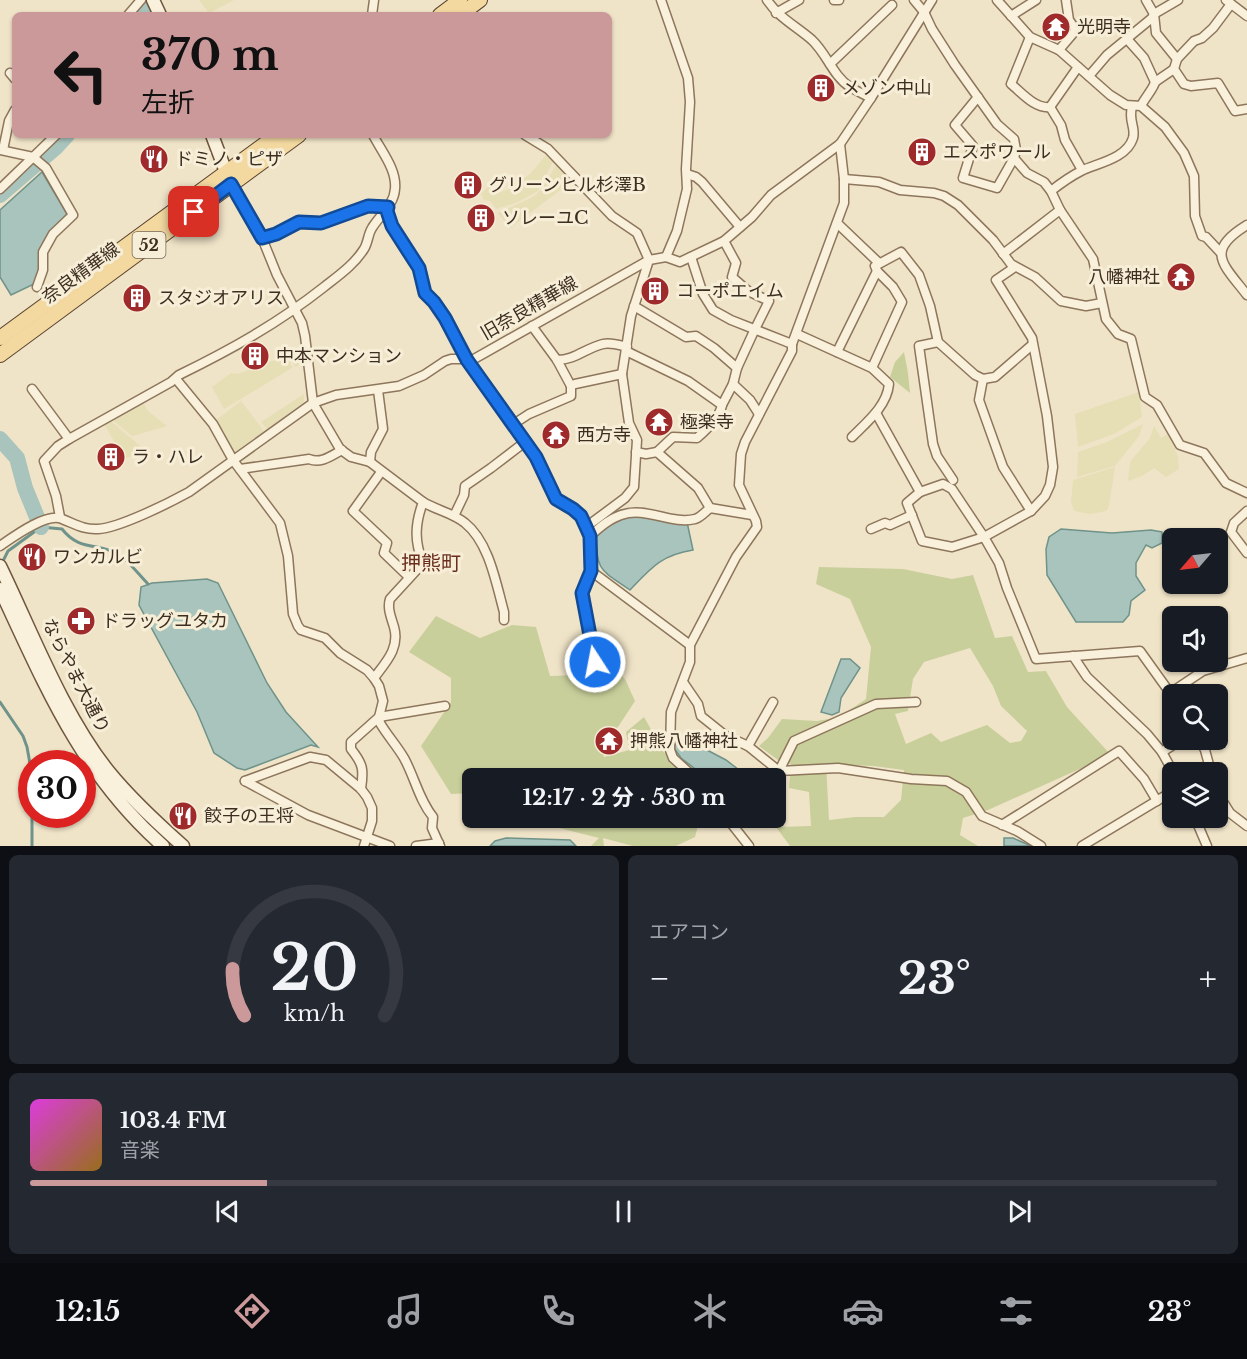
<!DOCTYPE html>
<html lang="ja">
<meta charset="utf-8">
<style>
:root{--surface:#171b24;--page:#242831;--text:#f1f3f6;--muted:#9ea1a6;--line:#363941;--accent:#cc999b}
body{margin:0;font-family:"Libre Baskerville","Noto Sans JP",serif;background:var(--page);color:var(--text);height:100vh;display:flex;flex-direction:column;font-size:22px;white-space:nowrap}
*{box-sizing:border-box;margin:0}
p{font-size:20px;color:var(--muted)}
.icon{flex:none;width:33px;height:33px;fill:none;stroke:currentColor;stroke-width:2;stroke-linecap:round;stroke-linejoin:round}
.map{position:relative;height:846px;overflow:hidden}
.sheet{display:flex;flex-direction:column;gap:9px;padding:9px;background:#0d0f14;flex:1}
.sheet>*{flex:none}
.top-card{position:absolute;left:12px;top:12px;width:600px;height:126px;border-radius:9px;box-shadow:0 2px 4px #0004;background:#cc999b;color:#111;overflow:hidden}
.needle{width:39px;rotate:242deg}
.fabs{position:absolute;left:1162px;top:528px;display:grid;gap:12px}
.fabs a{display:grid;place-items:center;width:66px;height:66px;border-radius:9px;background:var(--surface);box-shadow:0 2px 4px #0004;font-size:30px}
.speed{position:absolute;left:18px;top:750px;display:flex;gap:12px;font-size:30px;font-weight:700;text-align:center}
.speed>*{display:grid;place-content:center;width:78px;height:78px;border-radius:50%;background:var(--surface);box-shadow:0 2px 4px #0004;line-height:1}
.speed .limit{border:9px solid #d22;background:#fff;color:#111}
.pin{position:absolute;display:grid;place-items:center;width:51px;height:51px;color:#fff;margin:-26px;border-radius:12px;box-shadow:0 3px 9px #0006}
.me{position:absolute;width:66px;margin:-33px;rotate:349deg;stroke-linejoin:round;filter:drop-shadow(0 0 4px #0008)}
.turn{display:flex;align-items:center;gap:21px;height:126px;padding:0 30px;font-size:27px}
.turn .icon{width:78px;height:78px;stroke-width:2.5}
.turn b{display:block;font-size:42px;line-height:51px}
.big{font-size:45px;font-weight:700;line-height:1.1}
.sheet .tile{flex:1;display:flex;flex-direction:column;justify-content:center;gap:9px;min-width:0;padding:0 21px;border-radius:9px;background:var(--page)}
.sheet .dial{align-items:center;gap:0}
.dial svg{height:156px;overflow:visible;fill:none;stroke:var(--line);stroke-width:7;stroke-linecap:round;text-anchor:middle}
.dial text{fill:var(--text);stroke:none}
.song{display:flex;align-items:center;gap:18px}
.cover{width:72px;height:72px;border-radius:9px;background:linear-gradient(135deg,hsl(300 70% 55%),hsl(40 70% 35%))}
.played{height:6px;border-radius:3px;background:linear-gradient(90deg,var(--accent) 20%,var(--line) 20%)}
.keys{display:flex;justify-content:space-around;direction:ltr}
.heat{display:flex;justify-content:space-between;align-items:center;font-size:33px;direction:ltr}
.sheet .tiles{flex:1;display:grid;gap:9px;grid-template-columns:1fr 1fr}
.tile:last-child{grid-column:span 2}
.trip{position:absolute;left:462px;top:768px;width:324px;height:60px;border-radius:9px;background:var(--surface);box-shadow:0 2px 4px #0004;font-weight:700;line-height:60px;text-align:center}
.tab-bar{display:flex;height:96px;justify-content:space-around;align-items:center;background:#090b0e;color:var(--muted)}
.tab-bar .icon{width:42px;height:42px}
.tab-bar .active{color:var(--accent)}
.tab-bar b{font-size:27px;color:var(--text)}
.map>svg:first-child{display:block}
.farmland{fill:#e6deb5}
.green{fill:#c9cf9b;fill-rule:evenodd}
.water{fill:#a9c4bc;stroke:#6f938a;stroke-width:1.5}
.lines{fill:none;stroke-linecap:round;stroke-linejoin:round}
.stream{stroke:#6f938a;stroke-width:3}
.river{stroke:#a9c4bc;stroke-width:16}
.street-casing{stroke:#8d765c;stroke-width:11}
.secondary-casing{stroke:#6f573f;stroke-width:15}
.primary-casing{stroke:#5b4430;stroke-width:16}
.street{stroke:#faf1dc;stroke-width:8}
.secondary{stroke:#faf1dc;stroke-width:12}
.primary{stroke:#f3d9a0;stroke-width:14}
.route-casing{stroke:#114b97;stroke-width:15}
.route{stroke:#1a73e8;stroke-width:10}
.labels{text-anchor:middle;stroke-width:6;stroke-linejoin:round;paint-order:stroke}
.shield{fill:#f7eed8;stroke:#756857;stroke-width:1.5}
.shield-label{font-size:16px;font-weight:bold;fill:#3d2e20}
.poi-label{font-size:18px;fill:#3d2e20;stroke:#f7eed8;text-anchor:start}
.street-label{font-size:18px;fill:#3d2e20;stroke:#f7eed8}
.neighbourhood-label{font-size:20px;fill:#6b2e1e;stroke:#f7eed8}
</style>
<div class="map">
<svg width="1247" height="846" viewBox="0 0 1247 846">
<rect width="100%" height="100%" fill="#f0e4c8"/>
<g class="farmland">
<polygon points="199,0 234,0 209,13"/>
<polygon points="545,156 553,162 538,191 518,202 496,209 490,201 484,200 481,194 492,183 499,192 507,190 530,174"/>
<polygon points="558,162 575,179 510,228 498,213 531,198 537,194 543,187"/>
<polygon points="301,348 303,363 295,367 290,354"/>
<polygon points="288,355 292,368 224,409 212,387 231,373 238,374"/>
<polygon points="1139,392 1142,417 1114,434 1078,447 1075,414"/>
<polygon points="304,394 304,402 267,429 261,422"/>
<polygon points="141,399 148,411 167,426 132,436 110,418"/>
<polygon points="241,401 264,431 235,452 230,446 225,434 216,420"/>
<polygon points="108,419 145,450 144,452 127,458 122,455 103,422"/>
<polygon points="1143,424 1139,436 1115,466 1077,477 1078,452 1107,442"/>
<polygon points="1154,426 1161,438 1169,433 1177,448 1175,450 1178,456 1179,469 1166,477 1154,468 1142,476 1128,481 1130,462 1150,438"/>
<polygon points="1115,467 1109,506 1106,511 1091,514 1074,511 1071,502 1073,480"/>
</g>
<g class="green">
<polygon points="904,352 908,373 910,393 890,377 895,362"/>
<path d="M819 567 903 569 952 579 973 575 995 638 1012 636 1028 672 1046 671 1067 707 1111 755 988 810 963 818 960 835 978 846H790L776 827 811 826 809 792 789 788 791 764 782 763 759 746 768 738 782 719 817 721 839 717 866 699 871 647 850 599 816 584ZM970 648 993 686 1001 706 1027 731 1021 741 1010 743 987 725 941 742 931 733 906 744 895 714 908 711 913 679 924 662ZM826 764 873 766 904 770 901 800 884 817H855L829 820Z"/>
<polygon points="436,616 480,638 512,625 536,627 550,676 577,675 610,665 625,679 635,701 618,727 598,739 604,757 629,750 626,732 644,717 664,752 684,778 472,778 472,793 451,794 421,746 451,702 451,678 409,652"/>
<polygon points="491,818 700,818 695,837 676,846 633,846 603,838 604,846 591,846 599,838 531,821"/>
</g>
<g class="water">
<polygon points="42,172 67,214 44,241 39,252 39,270 34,284 11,295 0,277 0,210"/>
<path d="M634 512 687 522 693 550C661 555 651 568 630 590 603 571 596 572 596 537L614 519Z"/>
<polygon points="1061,529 1112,533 1151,530 1162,532 1162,543 1152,548 1146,545 1136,563 1136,576 1145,590 1131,601 1129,615 1123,622 1076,622 1047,575 1046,549 1049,537"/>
<polygon points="207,579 218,583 267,683 286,712 318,747 311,745 245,770 237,768 214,753 197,712 139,605 141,587 152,583"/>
<polygon points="841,659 850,659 860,668 841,698 839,712 832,715 821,712"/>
<polygon points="686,739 726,760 747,776 747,778 707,778 681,758 674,748 676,741"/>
<polygon points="506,838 570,840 576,846 490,846 495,841"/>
<polygon points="1004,838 1013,838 1031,846 1004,846"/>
</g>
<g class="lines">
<g class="stream">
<path d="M2 563 8 551 41 527 62 529C80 552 98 542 118 554 127 559 140 576 148 584"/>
<polyline points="0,702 23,736 27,747 32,775"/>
<polyline points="32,814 32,846"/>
</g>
<g class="river">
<polyline points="138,15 150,0"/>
<polyline points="0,195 55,148 67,135"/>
<polyline points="0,439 17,458 25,488 41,527"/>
</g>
<g class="street-casing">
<g id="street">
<polyline points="661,0 688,78 690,102 686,169 687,189 677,231 666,257"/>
<path d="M767 0C779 18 796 26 812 40 827 54 833 76 850 87 856 91 864 94 871 98"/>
<polyline points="834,0 839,0"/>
<polyline points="914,0 924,12 932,29 955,65 997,124 1014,139 1016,150 1014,158 1027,173 1044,182 1051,191 1060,210 1093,259 1106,319 1118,334 1131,339 1145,397 1157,405 1180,445 1204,453 1226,483 1247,493"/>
<polyline points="997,0 1030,37 1059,50 1110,95 1126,105 1141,106 1165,127 1184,153 1194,176 1195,216 1202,236 1206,237 1220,252"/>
<polyline points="1146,0 1154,14 1156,33 1177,59 1174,69 1184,84 1191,86 1218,83 1235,111 1247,109"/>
<polyline points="1226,0 1247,16"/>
<polyline points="776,13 799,0"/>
<polyline points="128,15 141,0"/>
<polyline points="372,15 374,0"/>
<polyline points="1011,16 1036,0"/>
<path d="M1030 37 1011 84C1022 93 1035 109 1050 107L1061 125 1065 140 1082 170"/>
<polyline points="1127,39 1144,58 1155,82"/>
<polyline points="1059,50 1076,30 1069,20 1066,0"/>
<polyline points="1177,59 1194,41 1202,38 1213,28 1231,4"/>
<polyline points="830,64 892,5"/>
<polyline points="10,73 15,79"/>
<polyline points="1089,76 1107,55 1152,18 1154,14 1178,0"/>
<polyline points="978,97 955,125 973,146 963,178 997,188 1014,158"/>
<path d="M1141 106C1144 99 1154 88 1155 82L1174 69"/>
<polyline points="1050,107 1078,67"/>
<polyline points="525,135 548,149 612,216 637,233 649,260 631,316 622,374 629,423 637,440 634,487 625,498 586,527 590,536 591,571 690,645"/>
<polyline points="0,150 33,157 46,168 73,215 53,234 43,252 43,270 37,287"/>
<polyline points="3,150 9,121 15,110"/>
<polyline points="687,174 696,177 702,182 740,227"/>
<polyline points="844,179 879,182 900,190 934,193 944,196 958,205 993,240 1011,264 1035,277 1061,301 1086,306 1102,303"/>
<path d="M231 183 262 238 277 275 302 323 305 336 313 403 340 449 351 457 370 462 423 502C415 524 414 541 423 563L390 599C387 608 391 617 394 627 400 648 386 662 374 678"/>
<polyline points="0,189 56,135"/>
<path d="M1051 191C1061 183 1071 176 1083 170 1099 163 1127 158 1133 138 1136 127 1128 121 1132 107"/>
<polyline points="387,211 392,226 419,268 425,293 434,302 445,318 467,360 525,442"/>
<polyline points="837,223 879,263"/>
<path d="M1247 225C1205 251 1222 263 1247 295"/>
<polyline points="262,238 276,234 299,222 321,223 368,206 388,207"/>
<polyline points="1003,254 1060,210"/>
<polyline points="691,257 703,294 713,310 731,320 792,344"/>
<polyline points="634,306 686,337 696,336 714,348 737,368"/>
<polyline points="532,326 557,360 571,386"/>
<path d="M797 334 872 368 889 384C887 406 867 422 852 437"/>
<polyline points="938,342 919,346 933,444 937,456 953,480"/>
<polyline points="626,351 688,381 722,405 733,384 737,368 754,331 769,301 748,291 732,277 736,263 724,241"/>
<polyline points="837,352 877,271 875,266 901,252 919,275 930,306 938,342 975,375 983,379 995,377 1032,345"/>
<path d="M557 360C575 360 586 348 603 344 611 342 619 345 627 347"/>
<polyline points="872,368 902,302 893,287 877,271"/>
<path d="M176 379 213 424 233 460 280 523 288 556 293 614 298 626 301 630 325 638 340 653 367 670 374 678 379 686 383 701 379 717 380 723C387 735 397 746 404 758 415 778 419 800 433 817L432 828 440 846"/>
<polyline points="983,379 979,400 1003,467 1031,511"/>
<polyline points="733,384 750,400 759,414"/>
<polyline points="32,389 69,439 58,446 44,461 56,496 60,517"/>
<polyline points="876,413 920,492 907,503 922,541 952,547 984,537 1031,511 1045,496 1050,485 1053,467 1047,416 1032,338 996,280 1015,267"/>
<polyline points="512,425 529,414 571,396 571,386 575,384 622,374"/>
<path d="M69 439 171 382 179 375C232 349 277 324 324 287 338 276 354 265 364 249 368 243 368 234 372 228 380 215 394 205 395 189 397 170 382 152 373 135"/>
<polyline points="636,452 646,454 657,452 698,488 710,508"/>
<path d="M657 452 673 437 697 438C706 430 720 417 722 405"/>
<polyline points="370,462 371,452 383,429 378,390"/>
<path d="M240 469 309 459C321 464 331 456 342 450"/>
<polyline points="381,472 353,511 387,543 384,553 409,577"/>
<polyline points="920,492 943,484 952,489 984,537 999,563 1007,588 1036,659 1140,651 1173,697"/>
<path d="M423 502C436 510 453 513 465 523 489 542 496 583 504 612V620"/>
<polyline points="1247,511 1234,523 1231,532 1247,553"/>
<polyline points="454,516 464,495 465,486 491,468 525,442 536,457 556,499 573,509 581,516 586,527"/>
<polyline points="871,529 885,523 890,525 912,515"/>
<path d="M590 536C599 528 609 519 621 515 646 506 671 525 695 519 700 518 705 512 710 508L752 515"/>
<path d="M0 546C13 537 47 512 62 519 75 524 84 530 98 529 119 528 169 503 189 492L313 403 336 395 399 386 424 375 445 361 451 359H474L649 260 666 257 680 262 724 241 752 217 771 195 840 144 871 98 932 0"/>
<polyline points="591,571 582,593 595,662"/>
<polyline points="1073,656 1087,677 1147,734 1162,752 1173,772"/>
<polyline points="683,682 698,704 701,716 726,736 748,746 779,771 838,768 911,779 947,781 966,792 982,816 1017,831 1041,846"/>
<polyline points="1170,693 1203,671 1247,658"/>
<polyline points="1200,740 1205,750 1211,772"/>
<polyline points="748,746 773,702"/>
<polyline points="1162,752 1181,740"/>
<polyline points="779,771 794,741 876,704 916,702"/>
<polyline points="695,778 673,758 670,750 671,712 690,662 690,645 736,557 757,527 756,521 739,485 741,454 745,442 792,351 792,344 844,203 844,179 840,144"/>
<polyline points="245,781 310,757 326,760 361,789 367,797 372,808 372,821 364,846"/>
<polyline points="245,781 308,815 390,846"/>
<path d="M361 789C364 769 363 764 351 749V742L379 717 445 706"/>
<polyline points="1218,794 1230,813 1247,826"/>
<polyline points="727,818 749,846"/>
<polyline points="1195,818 1207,846"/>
<polyline points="1002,825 1119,751 1144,779 1157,801"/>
<polyline points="416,846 439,843"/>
<polyline points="1082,846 1173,791"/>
</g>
</g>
<g class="secondary-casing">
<g id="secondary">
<polyline points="153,0 160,15"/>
<polyline points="212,135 226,172"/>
<path d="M0 566C32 632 63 715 109 772 131 799 157 823 183 846"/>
<path d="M0 589C45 685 81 774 163 846"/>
</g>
</g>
<g class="primary-casing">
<g id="primary">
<polyline points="440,15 460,0"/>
<polyline points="460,15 480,0"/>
<polyline points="0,338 277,135"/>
<polyline points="0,355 299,135"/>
</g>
</g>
<use href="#street" class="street"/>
<use href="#secondary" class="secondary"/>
<use href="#primary" class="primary"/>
</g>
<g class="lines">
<g class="route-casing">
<polyline id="route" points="194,212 231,184 262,238 276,234 299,222 321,223 368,206 388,207 387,211 392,226 419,268 425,293 434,302 445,318 467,360 536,457 556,499 573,509 581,516 586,527 590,536 591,571 582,593 595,662"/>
</g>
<use href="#route" class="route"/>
</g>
<defs>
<g id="temple-disc" transform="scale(1.5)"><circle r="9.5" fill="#9e2a2b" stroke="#f7eed8"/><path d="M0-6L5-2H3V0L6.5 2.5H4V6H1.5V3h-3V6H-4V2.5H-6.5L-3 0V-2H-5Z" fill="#fff"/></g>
<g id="building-disc" transform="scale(1.5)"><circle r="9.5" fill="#9e2a2b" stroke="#f7eed8"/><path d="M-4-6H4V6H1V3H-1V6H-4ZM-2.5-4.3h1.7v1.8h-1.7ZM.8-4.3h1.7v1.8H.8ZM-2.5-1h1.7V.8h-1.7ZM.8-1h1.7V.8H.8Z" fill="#fff"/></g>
<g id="restaurant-disc" transform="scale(1.5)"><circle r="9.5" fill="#9e2a2b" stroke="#f7eed8"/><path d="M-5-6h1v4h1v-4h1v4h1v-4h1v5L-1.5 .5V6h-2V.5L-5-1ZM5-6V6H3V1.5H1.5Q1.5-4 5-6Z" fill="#fff"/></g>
<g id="pharmacy-disc" transform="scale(1.5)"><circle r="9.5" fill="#9e2a2b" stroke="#f7eed8"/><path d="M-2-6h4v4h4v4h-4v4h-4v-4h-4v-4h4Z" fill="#fff"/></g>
</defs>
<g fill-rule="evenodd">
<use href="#temple-disc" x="1056" y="27"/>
<use href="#building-disc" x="821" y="88"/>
<use href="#building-disc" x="922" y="152"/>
<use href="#restaurant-disc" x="154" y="159"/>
<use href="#building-disc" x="468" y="185"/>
<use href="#building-disc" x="481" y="218"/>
<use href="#temple-disc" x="1181" y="277"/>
<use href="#building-disc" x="655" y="291"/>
<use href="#building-disc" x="137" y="298"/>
<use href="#building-disc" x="255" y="356"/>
<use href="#temple-disc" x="659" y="422"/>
<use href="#temple-disc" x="556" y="435"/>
<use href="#building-disc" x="111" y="457"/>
<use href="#restaurant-disc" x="32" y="557"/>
<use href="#pharmacy-disc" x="81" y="621"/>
<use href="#temple-disc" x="609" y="741"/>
<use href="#restaurant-disc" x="183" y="816"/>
</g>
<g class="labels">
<rect class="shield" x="132.5" y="232" width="33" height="26" rx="4.5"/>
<g class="shield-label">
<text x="149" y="251">52</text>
</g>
<g class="poi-label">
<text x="1077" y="33">光明寺</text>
<text x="842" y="94">メゾン中山</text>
<text x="943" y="158">エスポワール</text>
<text x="175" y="165">ドミノ・ピザ</text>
<text x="489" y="191">グリーンヒル杉澤B</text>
<text x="502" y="224">ソレーユC</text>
<text x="1160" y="283" text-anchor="end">八幡神社</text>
<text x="676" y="297">コーポエイム</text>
<text x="158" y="304">スタジオアリス</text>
<text x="276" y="362">中本マンション</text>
<text x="680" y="428">極楽寺</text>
<text x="577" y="441">西方寺</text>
<text x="132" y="463">ラ・ハレ</text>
<text x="53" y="563">ワンカルビ</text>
<text x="102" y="627">ドラッグユタカ</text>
<text x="630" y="747">押熊八幡神社</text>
<text x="204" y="822">餃子の王将</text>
</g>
<g class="street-label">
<text transform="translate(81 273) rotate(-36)" y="6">奈良精華線</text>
<text transform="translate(529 308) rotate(-30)" y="6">旧奈良精華線</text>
<text transform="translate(76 676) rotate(63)" y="6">ならやま大通り</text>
</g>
<g class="neighbourhood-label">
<text x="431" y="570">押熊町</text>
</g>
</g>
</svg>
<div class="fabs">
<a><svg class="needle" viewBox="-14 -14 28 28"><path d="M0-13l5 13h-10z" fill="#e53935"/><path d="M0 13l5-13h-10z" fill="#9ea1a6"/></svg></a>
<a><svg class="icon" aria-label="sound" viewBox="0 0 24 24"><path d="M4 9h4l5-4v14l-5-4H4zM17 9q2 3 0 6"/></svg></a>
<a><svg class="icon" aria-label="search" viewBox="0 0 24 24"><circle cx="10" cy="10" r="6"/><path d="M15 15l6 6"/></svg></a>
<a><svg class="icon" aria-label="layers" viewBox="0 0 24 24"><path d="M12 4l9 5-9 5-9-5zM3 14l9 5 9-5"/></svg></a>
</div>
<div class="speed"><div class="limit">30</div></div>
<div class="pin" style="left:194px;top:212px;background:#d93025"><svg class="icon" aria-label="arrive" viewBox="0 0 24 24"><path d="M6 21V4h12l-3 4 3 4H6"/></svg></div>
<svg class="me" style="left:595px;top:662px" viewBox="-20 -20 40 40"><circle r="17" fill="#1a73e8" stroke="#fff" stroke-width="3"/><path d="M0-11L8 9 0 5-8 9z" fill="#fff"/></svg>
<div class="trip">12:17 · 2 分 · 530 m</div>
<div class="top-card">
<div class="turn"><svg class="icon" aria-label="left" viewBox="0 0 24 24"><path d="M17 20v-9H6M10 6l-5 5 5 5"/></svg><div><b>370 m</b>左折</div></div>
</div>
</div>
<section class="sheet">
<div class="tiles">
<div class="tile dial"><svg viewBox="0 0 100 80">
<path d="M14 69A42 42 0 1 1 86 69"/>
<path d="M14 69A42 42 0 0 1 8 45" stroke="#cc999b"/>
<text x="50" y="56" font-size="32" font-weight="700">20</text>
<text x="50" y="72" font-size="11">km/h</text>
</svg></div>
<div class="tile"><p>エアコン</p>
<div class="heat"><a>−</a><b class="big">23°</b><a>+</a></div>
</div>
<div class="tile">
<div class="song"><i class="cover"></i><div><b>103.4 FM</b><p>音楽</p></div></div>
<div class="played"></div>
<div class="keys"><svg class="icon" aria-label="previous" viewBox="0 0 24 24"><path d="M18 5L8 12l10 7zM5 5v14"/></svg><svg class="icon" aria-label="pause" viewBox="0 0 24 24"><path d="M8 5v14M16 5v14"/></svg><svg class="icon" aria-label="next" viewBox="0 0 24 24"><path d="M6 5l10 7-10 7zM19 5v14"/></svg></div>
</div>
</div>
</section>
<nav class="tab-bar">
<b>12:15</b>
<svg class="icon active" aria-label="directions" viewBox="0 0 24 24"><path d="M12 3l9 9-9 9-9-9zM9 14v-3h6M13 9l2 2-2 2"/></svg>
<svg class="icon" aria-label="music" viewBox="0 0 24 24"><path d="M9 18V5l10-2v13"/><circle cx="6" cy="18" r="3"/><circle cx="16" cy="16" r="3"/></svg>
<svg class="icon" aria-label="phone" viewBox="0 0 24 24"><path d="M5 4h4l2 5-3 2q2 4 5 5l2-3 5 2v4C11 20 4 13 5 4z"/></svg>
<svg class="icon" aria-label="climate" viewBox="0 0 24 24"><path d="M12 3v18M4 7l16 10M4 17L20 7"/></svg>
<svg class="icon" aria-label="car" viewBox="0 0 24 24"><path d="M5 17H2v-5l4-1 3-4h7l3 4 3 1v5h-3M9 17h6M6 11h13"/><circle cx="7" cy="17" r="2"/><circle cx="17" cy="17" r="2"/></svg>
<svg class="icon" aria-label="filters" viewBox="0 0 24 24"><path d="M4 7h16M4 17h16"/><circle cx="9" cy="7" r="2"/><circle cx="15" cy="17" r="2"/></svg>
<b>23°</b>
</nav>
